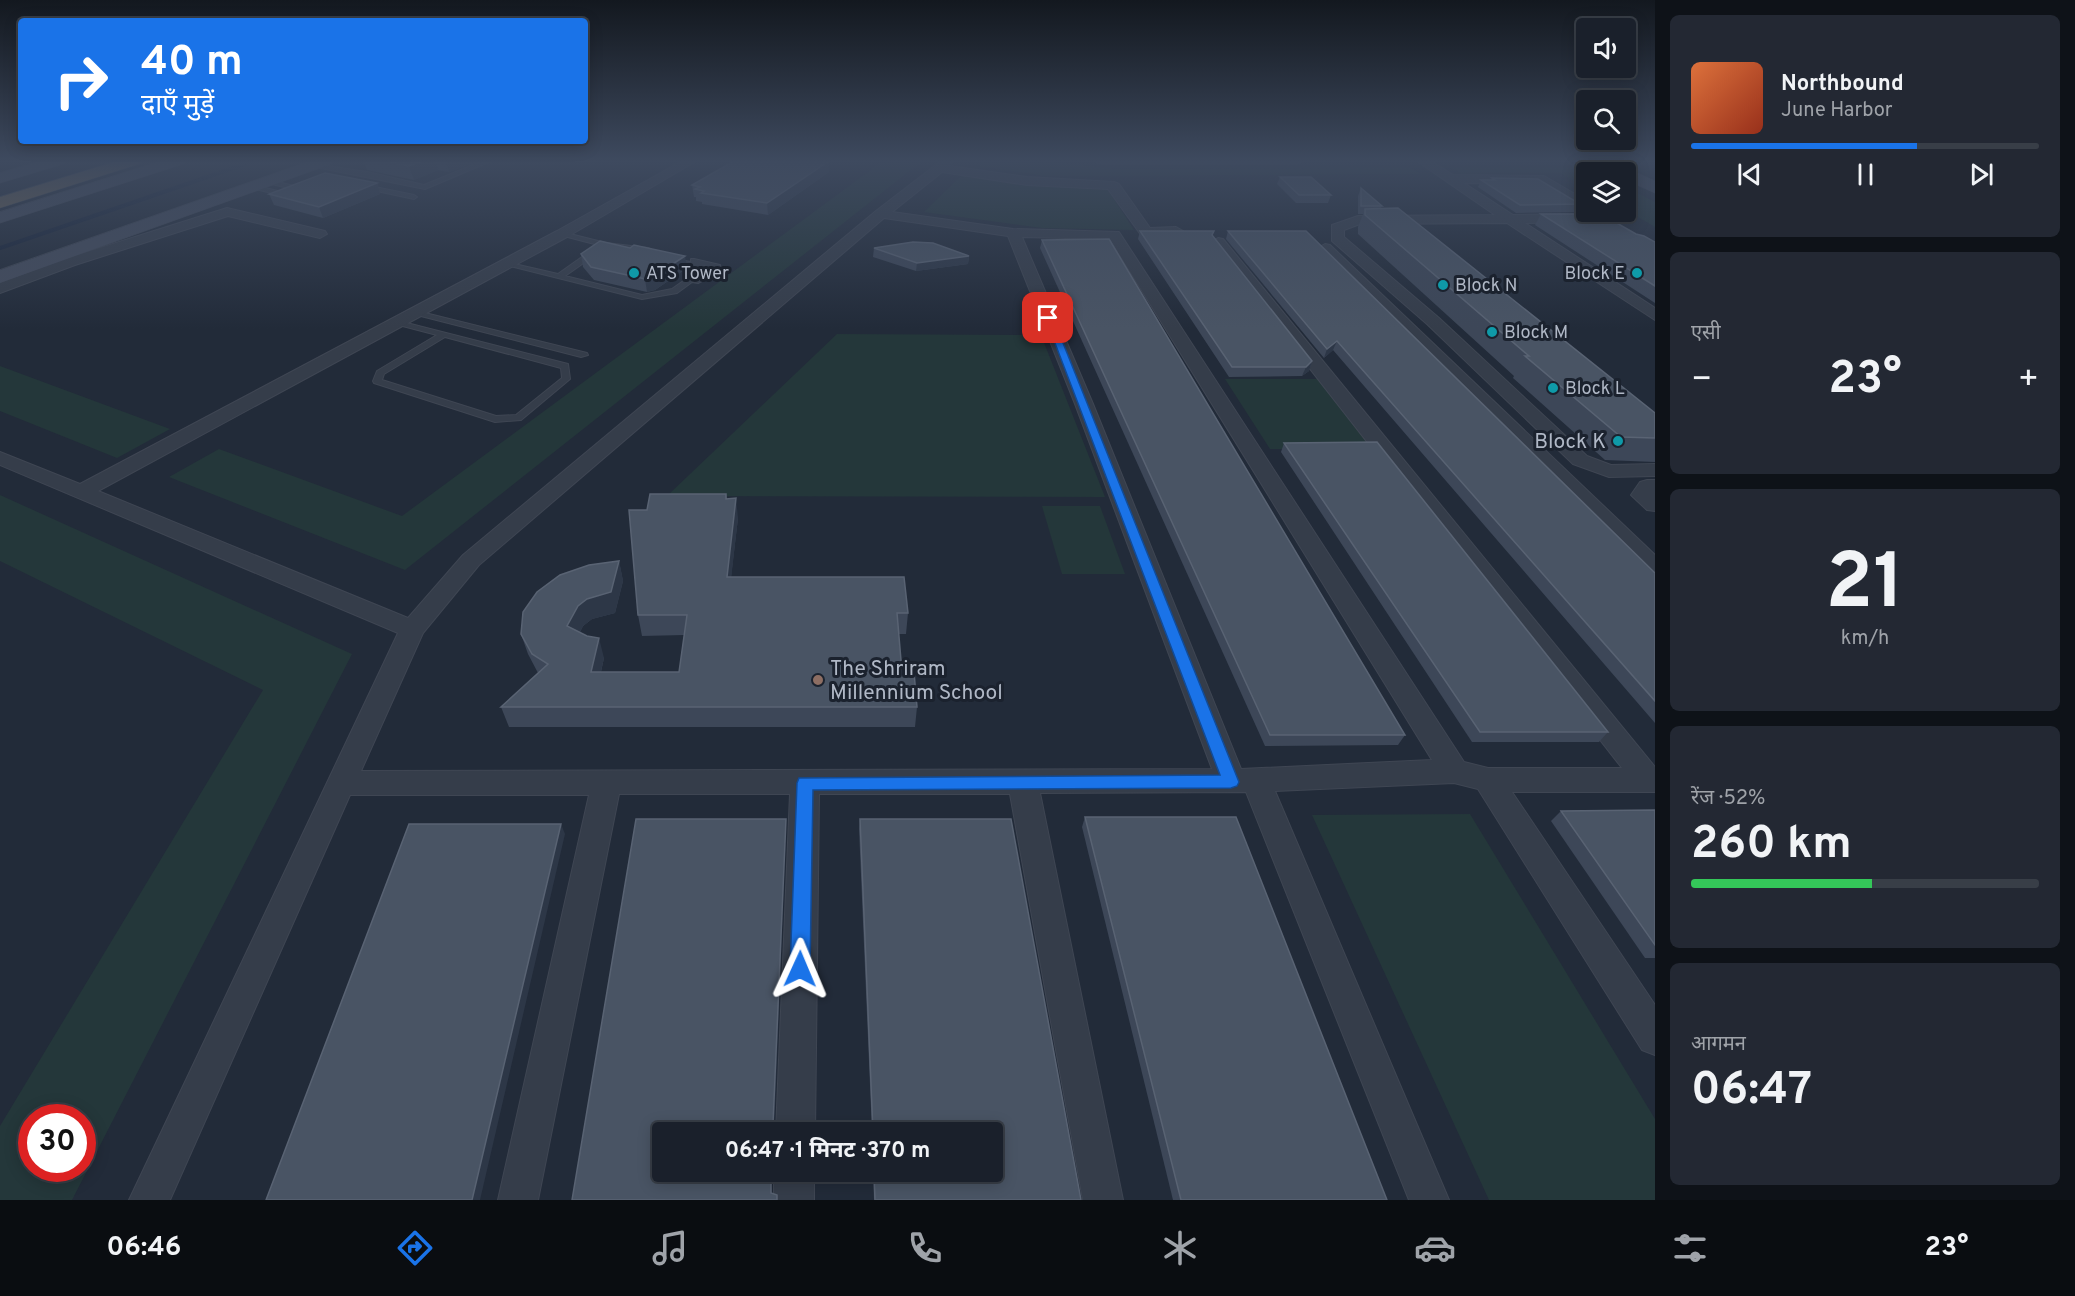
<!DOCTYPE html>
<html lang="hi">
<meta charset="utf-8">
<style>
:root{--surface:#1a202b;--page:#232833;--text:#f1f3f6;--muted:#9fa3a9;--line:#383e47;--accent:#1a73e8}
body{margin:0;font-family:Overpass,"Noto Sans Devanagari",sans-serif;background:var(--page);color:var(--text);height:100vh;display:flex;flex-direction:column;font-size:22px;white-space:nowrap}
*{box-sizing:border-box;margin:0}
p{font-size:20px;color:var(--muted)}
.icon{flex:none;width:33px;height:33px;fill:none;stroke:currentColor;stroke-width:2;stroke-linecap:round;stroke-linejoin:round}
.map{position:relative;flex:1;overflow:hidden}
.details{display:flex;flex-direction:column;gap:15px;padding:15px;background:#0e1218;width:420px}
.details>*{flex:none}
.hud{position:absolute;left:18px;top:18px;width:570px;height:126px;border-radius:6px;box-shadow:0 3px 15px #0003,0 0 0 2px var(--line);background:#1a73e8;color:#fff;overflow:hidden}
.controls{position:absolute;left:1576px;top:18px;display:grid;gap:12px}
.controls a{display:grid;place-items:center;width:60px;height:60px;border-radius:6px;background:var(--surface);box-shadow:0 3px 15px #0003,0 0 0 2px var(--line);font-size:30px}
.speed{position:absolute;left:18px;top:1104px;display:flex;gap:12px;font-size:30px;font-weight:700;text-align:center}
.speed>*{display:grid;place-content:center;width:78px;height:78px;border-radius:50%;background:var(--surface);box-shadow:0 3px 15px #0003,0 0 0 2px var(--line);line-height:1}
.speed .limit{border:9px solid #d22;background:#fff;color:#111}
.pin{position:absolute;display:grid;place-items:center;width:51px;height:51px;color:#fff;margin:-26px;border-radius:12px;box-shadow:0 3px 9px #0006}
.me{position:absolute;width:66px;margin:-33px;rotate:1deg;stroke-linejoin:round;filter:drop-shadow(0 0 4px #0008)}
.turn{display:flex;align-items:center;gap:21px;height:126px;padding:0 24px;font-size:27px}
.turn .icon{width:78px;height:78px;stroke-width:2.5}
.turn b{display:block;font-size:42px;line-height:51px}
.big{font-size:45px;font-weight:700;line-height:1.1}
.details .tile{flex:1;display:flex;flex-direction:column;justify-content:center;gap:9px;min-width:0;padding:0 21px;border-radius:9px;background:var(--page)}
.details .dial{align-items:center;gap:0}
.dial b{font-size:78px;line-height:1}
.song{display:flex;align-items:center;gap:18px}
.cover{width:72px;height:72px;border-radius:9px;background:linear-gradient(135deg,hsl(20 70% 55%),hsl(10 70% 35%))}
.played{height:6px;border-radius:3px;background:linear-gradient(90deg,var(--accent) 65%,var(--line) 65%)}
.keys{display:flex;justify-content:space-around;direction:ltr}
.heat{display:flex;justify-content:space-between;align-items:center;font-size:33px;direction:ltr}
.charge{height:9px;border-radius:4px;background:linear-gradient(90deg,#34c759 52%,var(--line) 0)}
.trip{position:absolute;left:652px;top:1122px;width:351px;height:60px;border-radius:6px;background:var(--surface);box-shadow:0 3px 15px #0003,0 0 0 2px var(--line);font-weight:700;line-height:60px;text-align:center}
.tabs{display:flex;height:96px;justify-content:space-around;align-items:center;background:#0a0d11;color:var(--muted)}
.tabs .icon{width:42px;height:42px}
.tabs .on{color:var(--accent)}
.tabs b{font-size:27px;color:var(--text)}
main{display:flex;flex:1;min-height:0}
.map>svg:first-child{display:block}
.green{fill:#24373a;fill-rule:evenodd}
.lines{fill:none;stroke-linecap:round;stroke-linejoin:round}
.stream{stroke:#162237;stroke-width:4}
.lane-casing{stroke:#3f4653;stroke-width:2}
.street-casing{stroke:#3f4653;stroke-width:2}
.secondary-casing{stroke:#3f4653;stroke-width:1}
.highway-casing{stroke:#404854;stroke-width:1}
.lane{fill:#353d4a;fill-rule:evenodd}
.street{fill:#353d4a;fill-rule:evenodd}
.secondary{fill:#444c5d;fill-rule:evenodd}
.highway{fill:#706553;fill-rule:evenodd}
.wall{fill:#3d4758}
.shaded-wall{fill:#2d3747}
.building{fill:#495464;stroke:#596373;stroke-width:1.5}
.route{fill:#1a73e8;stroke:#114b97;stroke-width:1.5}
.culture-dot{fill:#0f9aa8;stroke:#1b222e;stroke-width:2}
.education-dot{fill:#8d6e63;stroke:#1b222e;stroke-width:2}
.labels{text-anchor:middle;stroke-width:6;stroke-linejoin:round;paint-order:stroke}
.far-poi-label{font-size:18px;fill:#b0b8c6;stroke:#1b222e;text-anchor:start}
.poi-label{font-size:21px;fill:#b0b8c6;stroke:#1b222e;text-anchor:end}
</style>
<main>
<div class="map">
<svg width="1655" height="1200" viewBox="0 0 1655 1200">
<rect width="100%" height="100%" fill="#222b39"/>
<g class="green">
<polygon points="883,161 922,161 405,570 169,477 219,449 402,516"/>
<polygon points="982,161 1045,161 1114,169 1411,168 1421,174 1045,176 979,166"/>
<polygon points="1590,167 1600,172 1587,172 1587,188 1560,173 1461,174 1452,168"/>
<polygon points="963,174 1047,187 1106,187 1134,230 1042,228 924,212"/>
<polygon points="1626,187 1655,202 1655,227 1626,210"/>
<polygon points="837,334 1041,335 1105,497 667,496"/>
<polygon points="0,366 170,429 117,458 0,411"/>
<polygon points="1225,379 1318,379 1375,449 1270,449"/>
<path d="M0 495 352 654 72 1200H0V1126L263 690 0 561ZM32 1118H82V1168H32Z"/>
<polygon points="1042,506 1100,506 1125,574 1062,574"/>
<polygon points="1470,814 1655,1119 1655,1200 1489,1200 1312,815"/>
</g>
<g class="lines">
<polyline class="stream" points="0,248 254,161"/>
<g class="lane-casing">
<g id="lane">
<polygon points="483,161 491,161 425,189 311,166 314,164 367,172 424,185"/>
<polygon points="266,179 298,187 299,188 296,190 264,182"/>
<polygon points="249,184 282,192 283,193 280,195 247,187"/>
<polygon points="365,185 414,195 417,197 414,199 363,188"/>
<polygon points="562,232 606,243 648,248 652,250 648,252 606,247 560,235 560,233"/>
<path d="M592 250 599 252 565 276 642 295 672 289 699 270 668 262V258L691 262V259H694L720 265 721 271 698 283 692 282 677 293 642 299 502 264 506 262 558 274ZM703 265 713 268V270L699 276 707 270Z"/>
<polygon points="413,310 587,353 588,355 581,357 413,314"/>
<path d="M395 320 568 364 570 379 521 420 495 422 374 383 373 381 377 371 437 335 395 324ZM445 337 561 368 562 378 516 415 496 416 382 380 384 374Z"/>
</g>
</g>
<g class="street-casing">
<g id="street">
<path d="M682 161H696L567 237 98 491 408 618 463 555 876 211 941 161H954L949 166 1027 177 1114 182 1119 184 1150 228 1176 227 1183 231 1181 234 1141 235 1108 189 1027 185 942 172 892 212 1013 229 1119 232 1464 762 1488 768H1622L1211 242 1218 238 1223 239 1655 767V792H1512L1655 1005V1055L1642 1050 1478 789 1454 783 1275 791 1449 1200H1409L1246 792 1040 793 1123 1200H1083L1010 794H819L815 1132H776L790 794H619L538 1200H498L589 795H350L170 1200H129L398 633 0 465V452L80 484 557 231ZM884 218 1008 236 1075 404 1212 769 361 771 423 633 479 565ZM1022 237 1110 239 1432 760 1241 769 1093 404Z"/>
<polygon points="1095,161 1303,161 1297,164 1101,164"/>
<polygon points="1417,161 1431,161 1453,175 1544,176 1587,201 1587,211 1541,184 1464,183 1513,215 1589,214 1588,212 1600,212 1605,218 1598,222 1525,223 1655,308 1655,320 1507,223 1360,224 1344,230 1344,237 1439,318 1587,456 1611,465 1655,464 1655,476 1609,477 1573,464 1427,324 1332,241 1332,225 1358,216 1495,215"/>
<polygon points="227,208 325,231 327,234 320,238 228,216 75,265 0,293 0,283 65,259"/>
<polygon points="1325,244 1330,245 1655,555 1655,576 1647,573 1320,251 1318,248"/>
<polygon points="1647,480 1655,480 1655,511 1647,510 1631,495 1640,482"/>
<rect x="774" y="1172" width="40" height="28"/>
</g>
</g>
<g class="secondary-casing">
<g id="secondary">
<polygon points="41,161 65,161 63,164 0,183 0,173"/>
<polygon points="161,161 185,161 183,164 0,223 0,212"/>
<polygon points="310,161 333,161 331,164 0,283 0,270"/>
<polygon points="1626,168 1655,181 1655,193 1626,180 1626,172 1618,172"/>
</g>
</g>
<g class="highway-casing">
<polygon id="highway" points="117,161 141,161 139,164 0,208 0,197"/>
</g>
<use href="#lane" class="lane"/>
<use href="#street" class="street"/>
<use href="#secondary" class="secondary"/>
<use href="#highway" class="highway"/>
</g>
<g class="wall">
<polygon points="364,161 478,161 449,172 438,170 414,180 367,170"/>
<polygon points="829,161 829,172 768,215 702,204 702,202 696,201 696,197 694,197 692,185"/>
<polygon points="1280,177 1331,195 1328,203 1296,203 1277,184"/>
<polygon points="1492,178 1580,204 1575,212 1516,213 1478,187 1481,180 1491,180"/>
<polygon points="377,183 380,194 323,218 274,205 269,194"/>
<polygon points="1361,188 1382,206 1381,208 1655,413 1655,462 1605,460 1513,378 1514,376 1358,234 1358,227 1363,214 1358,214 1358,196"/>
<polygon points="1541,214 1636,234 1655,242 1655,303 1535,225"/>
<polygon points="1140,231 1214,231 1212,236 1312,361 1309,371 1302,376 1229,377 1138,239"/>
<polygon points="1228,231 1655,573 1655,723 1333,350 1324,358 1226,239"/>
<polygon points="1042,240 1405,735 1398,745 1265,746 1040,248"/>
<polygon points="874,248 969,256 968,264 916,271 873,257"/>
<polygon points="581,254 687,268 655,290 647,292 594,280 583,267"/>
<polygon points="1284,443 1608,732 1599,742 1472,742 1281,452"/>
<polygon points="726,494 727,499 738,518 731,577 908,613 906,634 898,634 902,672 917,707 915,727 509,727 501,707 538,673 528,654 521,634 619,561 623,581 615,613 592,619 583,626 580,632 604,658 601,672 679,672 684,635 642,636 638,615 647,510"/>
<polygon points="1655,810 1655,958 1645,958 1551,821 1561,811"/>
<polygon points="1085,817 1387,1200 1173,1200 1082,827"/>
<polygon points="860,819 1081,1200 874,1200 873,1172 993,1172 993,1132 872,1132 859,829"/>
</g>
<g class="shaded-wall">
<polygon points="422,161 436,161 438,170 414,180 409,166"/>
<polygon points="446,161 478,161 449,172"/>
<polygon points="829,161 829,172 768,215 767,203"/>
<polygon points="377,183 380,194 323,218 319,207"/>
<polygon points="685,256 687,268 655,290 647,292 645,279"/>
<polygon points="969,256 968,264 916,271 917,263"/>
<polygon points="1337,341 1333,350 1324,358 1327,349"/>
<polygon points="1312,361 1309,371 1302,376 1306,367"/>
<polygon points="736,498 738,518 729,597 727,577"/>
<polygon points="619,561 623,581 615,613 592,619 583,626 573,646 567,626 578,606"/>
<polygon points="599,638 604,658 596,692 591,672"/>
<polygon points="786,819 786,829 774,1132 773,1124"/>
<polygon points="561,824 565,834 480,1200 472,1200"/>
<polygon points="771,1172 773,1172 772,1172 772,1200 771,1193"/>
</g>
<g class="building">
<polygon points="386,161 422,161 409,166"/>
<polygon points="734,161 829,161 767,203 701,193 704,191 695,189 700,187 692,185"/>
<polygon points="325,173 377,183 319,207 269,194"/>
<polygon points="1280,177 1311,177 1331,195 1299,195"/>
<polygon points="1492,178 1538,179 1580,204 1520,205 1481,180 1495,180"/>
<polygon points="1361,188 1382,206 1361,206"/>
<polygon points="1398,208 1655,413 1655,438 1621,437 1525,356 1529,356 1365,215 1365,209"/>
<polygon points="1541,214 1601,214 1636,234 1644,236 1655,242 1655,286"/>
<polygon points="1140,231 1214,231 1212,235 1312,361 1306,367 1232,367"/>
<polygon points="1228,231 1306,231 1655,573 1655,701 1337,341 1327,349"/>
<polygon points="1109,239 1405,735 1270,735 1042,240"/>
<polygon points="600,241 630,248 634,245 685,256 653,277 645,279 591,267 581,254"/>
<polygon points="913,242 933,243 969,256 917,263 874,248"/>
<polygon points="1377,442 1608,732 1480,732 1284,443"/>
<polygon points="650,494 726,494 726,499 736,498 727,577 904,577 908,613 897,613 902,672 914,672 917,707 501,707 548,664 532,654 521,634 523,612 537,592 560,575 589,565 619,561 611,592 587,599 578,606 567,626 587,636 599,638 591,672 679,672 687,615 638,615 629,510 647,510"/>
<polygon points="1655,810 1655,945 1561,811"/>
<polygon points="1085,817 1236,817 1387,1200 1181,1200"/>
<polygon points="636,819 786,819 773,1124 779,1127 779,1132 663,1132 663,1172 771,1172 771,1193 777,1195 777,1200 572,1200"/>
<polygon points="860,819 1011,819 1081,1200 875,1200 874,1172 993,1172 993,1132 873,1132"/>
<polygon points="409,824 561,824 472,1200 266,1200"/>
</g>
<linearGradient id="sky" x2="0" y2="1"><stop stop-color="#13181f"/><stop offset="0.49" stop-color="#3e4a5f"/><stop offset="1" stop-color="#3e4a5f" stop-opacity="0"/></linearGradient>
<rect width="1655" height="329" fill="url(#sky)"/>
<polygon class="route" points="1045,317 1053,318 1239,782 1237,786 1231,788 813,790 810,969 807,976 800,979 793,976 790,969 797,783 799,778 1220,775"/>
<g class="culture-dot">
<circle cx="634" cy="273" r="6"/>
<circle cx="1637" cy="273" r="6"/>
<circle cx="1443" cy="285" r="6"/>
<circle cx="1492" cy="332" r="6"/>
<circle cx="1553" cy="388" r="6"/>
<circle cx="1618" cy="441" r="6"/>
</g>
<circle class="education-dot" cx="818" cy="680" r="6"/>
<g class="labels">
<g class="far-poi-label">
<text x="646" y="279">ATS Tower</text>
<text x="1625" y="279" text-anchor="end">Block E</text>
<text x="1455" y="291">Block N</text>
<text x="1504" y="338">Block M</text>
<text x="1565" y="394">Block L</text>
</g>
<g class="poi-label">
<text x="1606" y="448">Block K</text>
<text x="830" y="675" text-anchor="start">The Shriram<tspan x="830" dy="24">Millennium School</tspan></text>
</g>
</g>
</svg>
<div class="controls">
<a><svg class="icon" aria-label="sound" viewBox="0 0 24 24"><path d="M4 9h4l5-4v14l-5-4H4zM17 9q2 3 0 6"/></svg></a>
<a><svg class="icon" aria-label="search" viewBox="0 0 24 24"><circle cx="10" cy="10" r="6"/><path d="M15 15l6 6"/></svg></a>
<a><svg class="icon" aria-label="layers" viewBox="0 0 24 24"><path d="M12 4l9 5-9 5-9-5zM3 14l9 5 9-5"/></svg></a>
</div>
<div class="speed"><div class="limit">30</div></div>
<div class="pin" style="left:1048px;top:318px;background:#d93025"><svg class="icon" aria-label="arrive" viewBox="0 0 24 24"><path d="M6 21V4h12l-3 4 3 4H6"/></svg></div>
<svg class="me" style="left:800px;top:969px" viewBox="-20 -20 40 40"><path d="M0-17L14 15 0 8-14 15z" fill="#1a73e8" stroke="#fff" stroke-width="4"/></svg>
<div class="trip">06:47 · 1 मिनट · 370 m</div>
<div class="hud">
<div class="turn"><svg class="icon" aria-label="right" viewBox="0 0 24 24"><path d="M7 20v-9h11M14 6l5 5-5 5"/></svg><div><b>40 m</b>दाएँ मुड़ें</div></div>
</div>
</div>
<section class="details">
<div class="tile">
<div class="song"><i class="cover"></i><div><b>Northbound</b><p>June Harbor</p></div></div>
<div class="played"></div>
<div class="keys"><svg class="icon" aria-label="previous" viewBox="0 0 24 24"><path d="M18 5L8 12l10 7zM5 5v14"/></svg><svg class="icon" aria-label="pause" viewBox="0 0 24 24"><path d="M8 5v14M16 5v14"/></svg><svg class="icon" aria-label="next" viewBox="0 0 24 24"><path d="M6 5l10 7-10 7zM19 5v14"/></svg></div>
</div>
<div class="tile"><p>एसी</p>
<div class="heat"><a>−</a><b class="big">23°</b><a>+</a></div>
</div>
<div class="tile dial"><b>21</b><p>km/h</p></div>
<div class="tile"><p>रेंज · 52%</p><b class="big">260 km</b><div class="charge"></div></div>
<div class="tile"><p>आगमन</p><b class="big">06:47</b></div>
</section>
</main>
<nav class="tabs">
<b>06:46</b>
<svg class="icon on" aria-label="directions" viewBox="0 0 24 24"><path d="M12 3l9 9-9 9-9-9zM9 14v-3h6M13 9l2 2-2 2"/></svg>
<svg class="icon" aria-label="music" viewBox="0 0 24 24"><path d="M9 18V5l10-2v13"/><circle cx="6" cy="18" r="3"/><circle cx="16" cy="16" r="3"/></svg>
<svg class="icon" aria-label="phone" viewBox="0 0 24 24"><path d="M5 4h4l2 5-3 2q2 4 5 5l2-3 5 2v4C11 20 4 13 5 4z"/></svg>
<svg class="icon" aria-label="climate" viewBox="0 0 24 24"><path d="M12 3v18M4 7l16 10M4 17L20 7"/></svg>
<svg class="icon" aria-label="car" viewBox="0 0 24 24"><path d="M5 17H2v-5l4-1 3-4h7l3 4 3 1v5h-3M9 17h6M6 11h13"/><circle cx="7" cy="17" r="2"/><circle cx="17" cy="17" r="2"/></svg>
<svg class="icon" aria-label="filters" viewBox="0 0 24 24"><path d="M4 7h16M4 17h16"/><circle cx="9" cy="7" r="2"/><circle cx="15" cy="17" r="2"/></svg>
<b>23°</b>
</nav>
